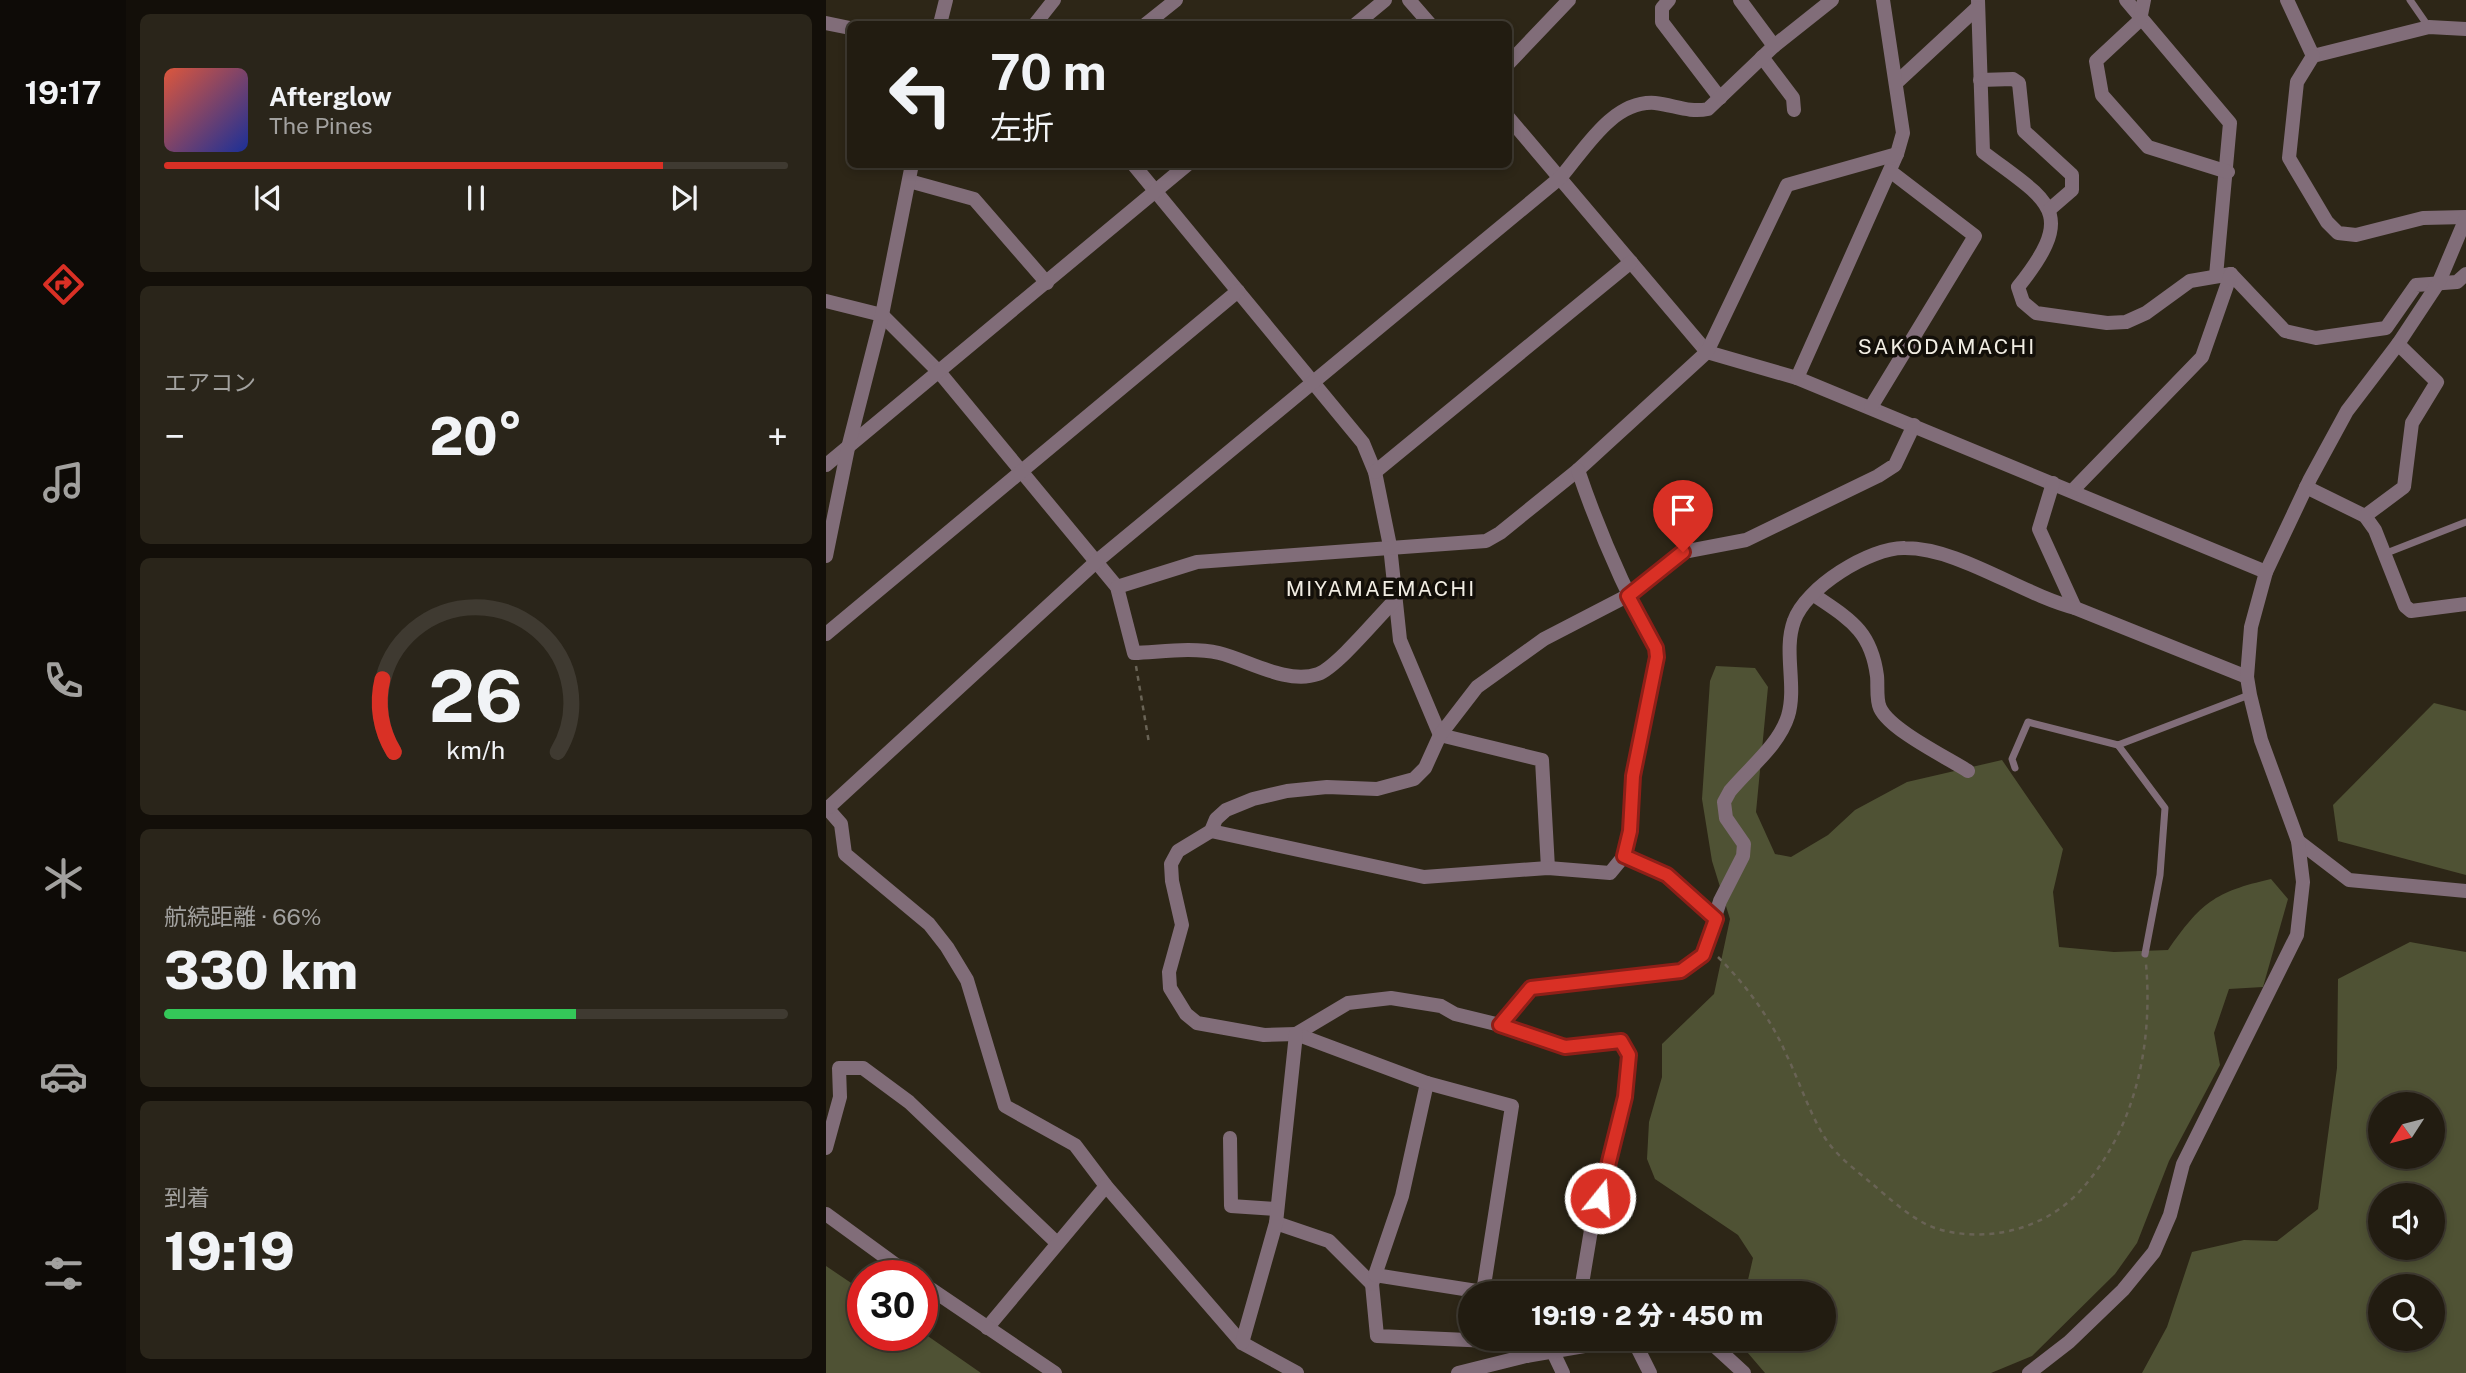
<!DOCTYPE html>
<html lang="ja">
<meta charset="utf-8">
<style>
:root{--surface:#221c11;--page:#2a251a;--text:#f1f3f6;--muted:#a2a19f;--line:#3f3a31;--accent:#d93025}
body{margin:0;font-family:"Public Sans","Noto Sans JP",sans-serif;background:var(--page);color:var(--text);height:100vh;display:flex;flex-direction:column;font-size:26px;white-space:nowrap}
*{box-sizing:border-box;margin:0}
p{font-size:23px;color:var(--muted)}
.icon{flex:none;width:38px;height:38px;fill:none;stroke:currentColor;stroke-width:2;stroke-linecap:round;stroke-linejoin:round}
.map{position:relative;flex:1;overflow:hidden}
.sheet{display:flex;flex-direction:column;gap:14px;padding:14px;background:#130f09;width:700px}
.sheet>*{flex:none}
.top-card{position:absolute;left:21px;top:21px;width:665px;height:147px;border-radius:10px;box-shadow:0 4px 10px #0003,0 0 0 2px var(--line);background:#221c11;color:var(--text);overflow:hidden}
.needle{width:46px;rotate:234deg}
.buttons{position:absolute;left:1542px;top:1092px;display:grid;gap:14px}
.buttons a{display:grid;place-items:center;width:77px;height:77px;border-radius:50%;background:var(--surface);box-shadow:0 4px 10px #0003,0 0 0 2px var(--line);font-size:35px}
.speed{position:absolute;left:21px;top:1260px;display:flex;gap:14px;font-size:35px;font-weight:700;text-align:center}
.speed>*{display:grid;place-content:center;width:91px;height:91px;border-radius:50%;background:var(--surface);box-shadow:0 4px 10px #0003,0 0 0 2px var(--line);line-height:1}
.speed .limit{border:10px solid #d22;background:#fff;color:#111}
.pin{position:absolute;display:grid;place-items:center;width:60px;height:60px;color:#fff;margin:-72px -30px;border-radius:50% 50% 50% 0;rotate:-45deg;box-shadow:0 0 7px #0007}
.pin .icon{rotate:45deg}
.me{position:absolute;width:77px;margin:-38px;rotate:17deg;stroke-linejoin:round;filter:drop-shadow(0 0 5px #0008)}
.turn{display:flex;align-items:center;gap:24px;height:147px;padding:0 28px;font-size:32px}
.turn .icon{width:91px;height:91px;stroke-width:2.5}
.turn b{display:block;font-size:49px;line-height:60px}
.big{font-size:52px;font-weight:800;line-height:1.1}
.sheet .card{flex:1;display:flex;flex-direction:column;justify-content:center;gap:10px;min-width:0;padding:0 24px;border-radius:10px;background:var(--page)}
.sheet .dial{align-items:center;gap:0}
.dial svg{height:182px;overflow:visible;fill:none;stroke:var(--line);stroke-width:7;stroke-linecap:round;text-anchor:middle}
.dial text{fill:var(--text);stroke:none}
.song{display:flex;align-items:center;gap:21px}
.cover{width:84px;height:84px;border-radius:10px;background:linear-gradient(135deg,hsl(10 70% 55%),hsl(230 70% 35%))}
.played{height:7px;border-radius:4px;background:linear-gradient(90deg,var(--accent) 80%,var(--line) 80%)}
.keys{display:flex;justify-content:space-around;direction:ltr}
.heat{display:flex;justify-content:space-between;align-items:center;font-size:38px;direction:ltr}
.charge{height:10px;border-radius:5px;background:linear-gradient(90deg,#34c759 66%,var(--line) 0)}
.trip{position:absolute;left:632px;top:1281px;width:378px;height:70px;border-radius:35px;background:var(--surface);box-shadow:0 4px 10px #0003,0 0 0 2px var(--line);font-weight:800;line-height:70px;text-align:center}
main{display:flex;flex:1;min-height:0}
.tab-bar{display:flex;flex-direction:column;width:126px;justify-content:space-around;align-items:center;background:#0e0b07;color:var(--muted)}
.tab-bar .icon{width:49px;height:49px}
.tab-bar .active{color:var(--accent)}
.tab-bar b{font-size:32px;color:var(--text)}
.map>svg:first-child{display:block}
.green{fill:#4f5234;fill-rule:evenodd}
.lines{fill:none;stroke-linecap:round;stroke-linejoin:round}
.path{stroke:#696355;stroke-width:2.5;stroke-dasharray:5 5;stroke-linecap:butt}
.service{stroke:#816d79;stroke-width:7}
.minor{stroke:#816d79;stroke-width:14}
.tertiary{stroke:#816d79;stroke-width:14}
.route-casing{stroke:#8d1f18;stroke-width:18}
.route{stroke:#d93025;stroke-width:12}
.labels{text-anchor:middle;stroke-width:7;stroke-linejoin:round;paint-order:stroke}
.quarter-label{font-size:21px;letter-spacing:2px;fill:#f1ede3;stroke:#130f09}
</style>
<main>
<nav class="tab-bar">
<b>19:17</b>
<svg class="icon active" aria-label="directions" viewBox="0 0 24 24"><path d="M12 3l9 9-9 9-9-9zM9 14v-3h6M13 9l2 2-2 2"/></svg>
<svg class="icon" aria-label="music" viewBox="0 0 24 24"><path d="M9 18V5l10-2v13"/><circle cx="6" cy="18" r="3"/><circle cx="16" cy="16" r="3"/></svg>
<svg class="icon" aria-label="phone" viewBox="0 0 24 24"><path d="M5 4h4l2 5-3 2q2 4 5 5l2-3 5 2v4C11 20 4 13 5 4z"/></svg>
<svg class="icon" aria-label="climate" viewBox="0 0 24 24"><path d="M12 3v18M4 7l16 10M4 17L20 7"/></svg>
<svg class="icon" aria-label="car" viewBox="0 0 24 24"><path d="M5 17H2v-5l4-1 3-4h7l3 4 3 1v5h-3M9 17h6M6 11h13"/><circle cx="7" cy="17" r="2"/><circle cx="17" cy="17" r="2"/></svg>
<svg class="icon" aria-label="filters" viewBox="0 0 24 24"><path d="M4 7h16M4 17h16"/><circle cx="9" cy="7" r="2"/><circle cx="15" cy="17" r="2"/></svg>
</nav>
<section class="sheet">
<div class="card">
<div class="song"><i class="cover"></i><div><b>Afterglow</b><p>The Pines</p></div></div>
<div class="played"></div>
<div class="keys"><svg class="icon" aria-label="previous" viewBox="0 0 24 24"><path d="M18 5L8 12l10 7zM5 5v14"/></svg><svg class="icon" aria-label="pause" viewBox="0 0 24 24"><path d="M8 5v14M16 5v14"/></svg><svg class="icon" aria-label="next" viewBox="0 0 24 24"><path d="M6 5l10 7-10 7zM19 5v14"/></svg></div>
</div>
<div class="card"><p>エアコン</p>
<div class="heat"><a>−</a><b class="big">20°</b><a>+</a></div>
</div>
<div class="card dial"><svg viewBox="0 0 100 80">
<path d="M14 69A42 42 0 1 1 86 69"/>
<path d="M14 69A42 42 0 0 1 9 37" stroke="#d93025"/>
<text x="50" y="56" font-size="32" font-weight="700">26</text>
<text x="50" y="72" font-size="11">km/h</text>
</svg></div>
<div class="card"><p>航続距離 · 66%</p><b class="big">330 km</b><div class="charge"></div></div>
<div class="card"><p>到着</p><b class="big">19:19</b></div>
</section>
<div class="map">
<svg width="1640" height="1373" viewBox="0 0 1640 1373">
<rect width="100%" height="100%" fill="#2d2617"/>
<g class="green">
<path d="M890 666 929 668 942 687 930 812 949 854 965 857 1002 835 1029 810 1081 782 1176 760 1237 849 1227 892 1233 947 1288 952 1342 950C1375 903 1388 892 1445 879L1462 899 1437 987 1403 989 1388 1033 1394 1065 1343 1161 1311 1243 1289 1274 1206 1356 1165 1373H939L910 1339H998V1293H919L927 1258 912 1235 829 1179 821 1159 823 1122 836 1077V1044L888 994 904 919 886 861 876 799 884 681Z"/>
<polygon points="1608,703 1640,711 1640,875 1512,841 1507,805"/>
<path d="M1584 942 1640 952V1373H1316L1341 1327 1366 1252 1418 1240 1451 1241 1492 1209 1511 1068 1512 979ZM1554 1104H1606V1157H1554ZM1554 1195H1606V1248H1554ZM1554 1286H1606V1339H1554Z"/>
<polygon points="0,1266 37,1291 37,1335 96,1335 96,1332 155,1373 0,1373"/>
</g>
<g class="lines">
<g class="path">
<polyline points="310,666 323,743"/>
<path d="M892 957C921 986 945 1019 961 1056 974 1083 983 1112 999 1138 1010 1155 1028 1169 1044 1182 1062 1197 1086 1220 1109 1228 1159 1244 1218 1230 1254 1191 1310 1129 1327 1044 1320 964"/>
</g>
<g class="service">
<polyline points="1584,0 1602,26"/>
<polyline points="1558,554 1640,522"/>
<polyline points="1292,745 1339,808 1334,875 1319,954"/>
<polyline points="1189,768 1186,759 1202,722 1292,745 1423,695"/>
</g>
<g class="minor">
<polyline points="583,0 604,24"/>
<polyline points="843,0 836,8 836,22 894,98"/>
<polyline points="914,0 948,46"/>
<path d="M1152 0 1157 152C1221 201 1254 210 1192 287L1197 302 1210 313 1281 323 1300 322 1320 313 1364 281 1405 274"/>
<polyline points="1300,0 1404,123 1390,276"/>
<polyline points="1318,0 1314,20 1270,61 1276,95 1322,147 1402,172"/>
<polyline points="1461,0 1487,56 1603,27 1640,29"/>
<polyline points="0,23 24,28"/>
<polyline points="209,24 228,0"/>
<polyline points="320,24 350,0"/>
<polyline points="1487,56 1471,82 1463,158 1501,222 1512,233 1530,235 1597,218 1640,217"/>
<polyline points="936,57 967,98 968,110"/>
<polyline points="682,64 743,0"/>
<polyline points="1154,80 1187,79 1193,83 1198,131 1246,175 1246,190 1224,209"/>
<polyline points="1070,83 1151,8"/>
<polyline points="682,117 881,352 971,378 1440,572"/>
<polyline points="307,164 537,443 549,472 564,546 574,640 614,735"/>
<polyline points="83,181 148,199 221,283"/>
<polyline points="1405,274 1459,331 1490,338 1560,328 1590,285 1631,282 1640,274"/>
<path d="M0 301 56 315 114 373 291 587 308 653C335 652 366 647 393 653 422 660 461 685 492 674 511 667 552 617 569 600"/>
<polyline points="971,378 1071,154 1077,133 1057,0"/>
<polyline points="1045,407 1149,236 1064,171"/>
<polyline points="549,472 805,262"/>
<polyline points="1227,483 1213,529 1249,608"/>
<polyline points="1480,487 1539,516 1549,530 1579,606 1585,611 1640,604"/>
<polyline points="1246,491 1376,357 1405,274"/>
<polyline points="1539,516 1578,487 1586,423 1611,382 1572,344"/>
<polyline points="291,587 371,562 660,541 674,533 752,470 881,352 961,185 1071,154"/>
<path d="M988 595C1023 619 1045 630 1051 676 1052 685 1050 700 1054 708 1064 730 1120 757 1142 771"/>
<polyline points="0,634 412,291"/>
<polyline points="614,735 716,760 722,868"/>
<polyline points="0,807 15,824 19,854 103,924 121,947 141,980 179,1106 249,1145 280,1186 416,1343 471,1373"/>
<path d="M3 807 271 561 735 177C759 149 787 100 829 103 848 105 863 113 882 109L948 46 1006 0"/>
<path d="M385 831 598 877 722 868 784 873 798 856 804 831 807 776 831 657 830 648C799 591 773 532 752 470"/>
<polyline points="1472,841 1523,880 1640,891"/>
<polyline points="798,856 841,875 890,919"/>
<path d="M674 1025 705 988 855 971 877 955 894 901 917 856 918 844 900 818 898 802 904 791C923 768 953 745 962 716 971 686 957 651 968 621 979 588 1044 547 1079 548 1133 548 1195 594 1249 608L1421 677"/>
<polyline points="470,1034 522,1003 565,998 615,1006 629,1014 674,1025 739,1047 795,1041 803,1055 799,1097 782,1172 766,1224 756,1284 763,1293"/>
<polyline points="601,1083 576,1196 546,1284 551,1336 687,1342 700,1356"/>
<polyline points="404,1138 405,1206 451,1209"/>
<polyline points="0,1148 14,1097 13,1068 37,1068 83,1102 231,1243"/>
<polyline points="450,1223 503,1241 546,1284"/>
<polyline points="549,1275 657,1292 686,1106 601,1083 470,1034 438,1035 371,1023 360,1014 344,988 343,972 356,925 346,881 345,864 352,851 385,831 390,819 400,810 427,799 461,791 501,787 551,789 588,779 599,768 614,735 651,687 718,639 801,596 857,552 920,540 1052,476 1069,465 1088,425"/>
<polyline points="161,1328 280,1186"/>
<polyline points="807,1339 824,1373"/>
<polyline points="881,1339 918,1373"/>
<polyline points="416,1343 450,1223 470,1034"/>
<polyline points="727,1352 737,1373"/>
<polyline points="632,1373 700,1356 799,1339"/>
</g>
<g class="tertiary">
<polyline points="114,24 120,0"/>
<polyline points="530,24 559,0"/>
<polyline points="0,465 362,164"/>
<polyline points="0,556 22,448 56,315 86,164"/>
<polyline points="0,1214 85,1276"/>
<polyline points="96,1283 229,1373"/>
<polyline points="1203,1373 1243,1342 1297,1290 1328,1252 1344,1215 1357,1164 1471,935 1477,882 1472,841 1435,740 1424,695 1421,677 1425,627 1440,572 1484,479 1521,411 1572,344 1613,282 1640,218"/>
</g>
</g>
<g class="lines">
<g class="route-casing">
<polyline id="route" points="774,1198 799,1097 803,1055 795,1041 739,1047 674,1025 705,988 855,971 877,955 890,919 841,875 798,856 804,831 807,776 831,657 830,648 802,596 857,552"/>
</g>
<use href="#route" class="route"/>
</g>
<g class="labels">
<g class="quarter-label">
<text x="1121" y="354">SAKODAMACHI</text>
<text x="555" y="596">MIYAMAEMACHI</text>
</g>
</g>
</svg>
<div class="buttons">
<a><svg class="needle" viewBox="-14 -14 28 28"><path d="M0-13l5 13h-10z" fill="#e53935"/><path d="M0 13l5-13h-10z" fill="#a2a19f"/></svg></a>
<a><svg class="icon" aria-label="sound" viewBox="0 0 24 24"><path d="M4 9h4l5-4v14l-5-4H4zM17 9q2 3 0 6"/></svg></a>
<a><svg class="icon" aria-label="search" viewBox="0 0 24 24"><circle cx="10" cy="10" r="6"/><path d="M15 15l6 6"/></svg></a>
</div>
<div class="speed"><div class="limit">30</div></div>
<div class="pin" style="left:857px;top:552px;background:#d93025"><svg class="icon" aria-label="arrive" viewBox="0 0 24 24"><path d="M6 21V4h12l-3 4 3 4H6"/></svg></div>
<svg class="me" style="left:774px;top:1198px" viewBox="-20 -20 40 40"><circle r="17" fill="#d93025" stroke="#fff" stroke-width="3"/><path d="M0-11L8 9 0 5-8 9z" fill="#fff"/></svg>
<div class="trip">19:19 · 2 分 · 450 m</div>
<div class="top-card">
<div class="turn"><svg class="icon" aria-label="left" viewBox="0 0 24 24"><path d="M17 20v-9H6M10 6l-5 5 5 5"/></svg><div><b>70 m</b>左折</div></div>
</div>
</div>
</main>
